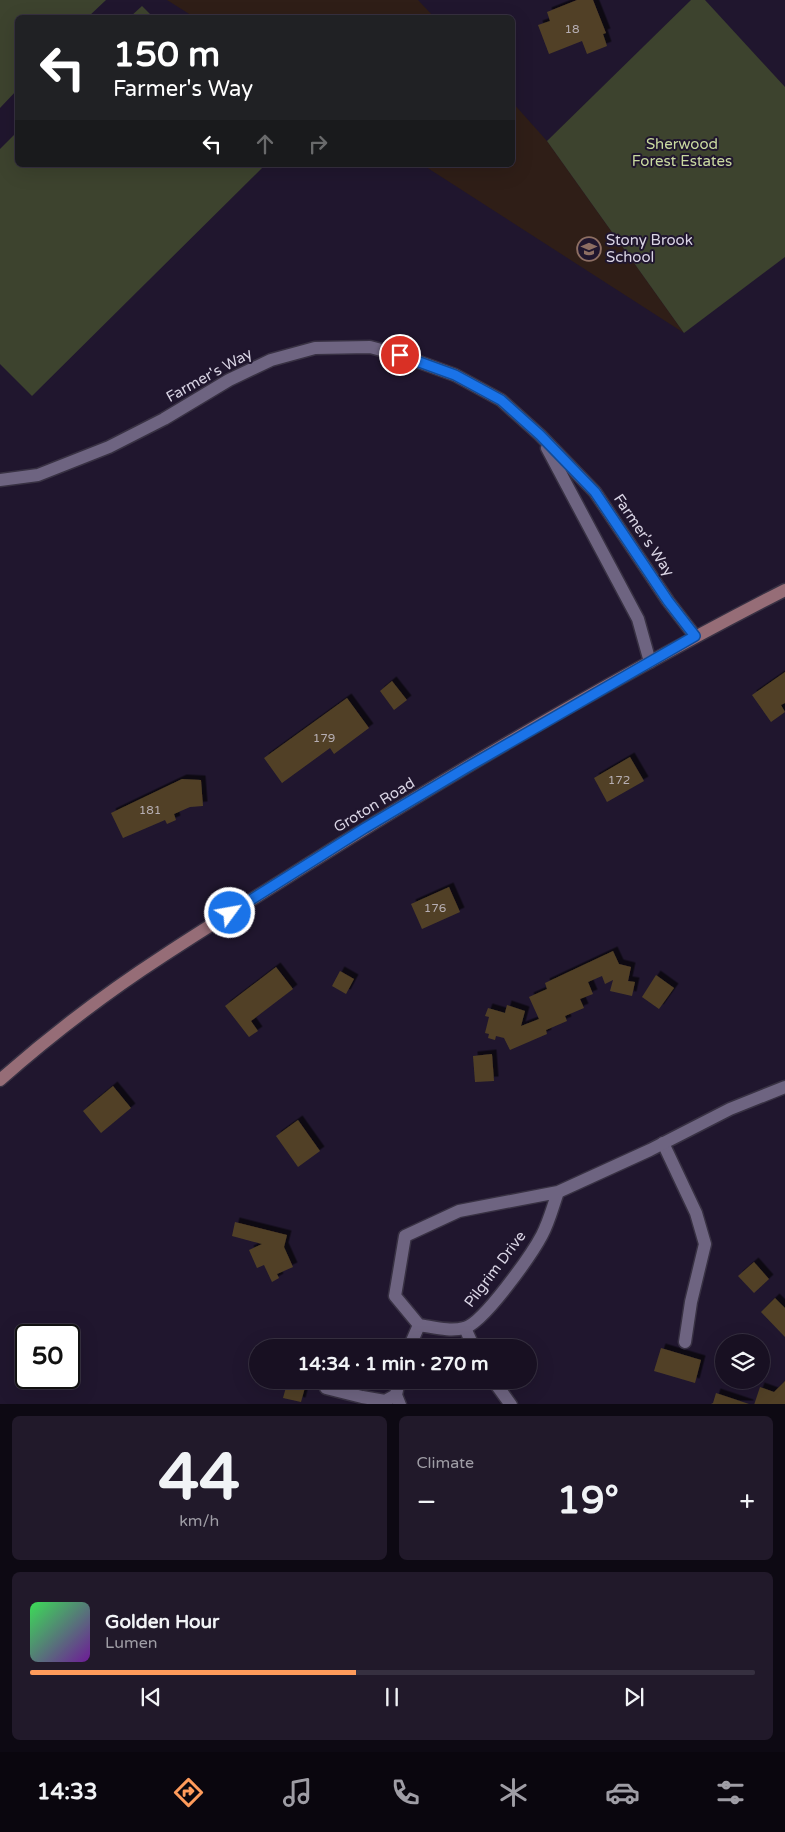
<!DOCTYPE html>
<meta charset="utf-8">
<style>
:root{--surface:#181022;--page:#21192a;--text:#f1f3f6;--muted:#9f9da5;--line:#363040;--accent:#ff9b5b}
body{margin:0;font-family:"Varela Round",sans-serif;background:var(--page);color:var(--text);height:100vh;display:flex;flex-direction:column;font-size:19px;white-space:nowrap}
*{box-sizing:border-box;margin:0}
p{font-size:16px;color:var(--muted)}
.icon{flex:none;width:28px;height:28px;fill:none;stroke:currentColor;stroke-width:2;stroke-linecap:round;stroke-linejoin:round}
.map{position:relative;height:1404px;overflow:hidden}
.drawer{display:flex;flex-direction:column;gap:12px;padding:12px;background:#0d0913;flex:1}
.drawer>*{flex:none}
.guide{position:absolute;left:15px;top:15px;width:500px;height:152px;border-radius:8px;box-shadow:0 5px 20px #0002,0 0 0 1px var(--line);background:#202124;color:#fff;overflow:hidden}
.buttons{position:absolute;left:715px;top:1334px;display:grid;gap:10px}
.buttons a{display:grid;place-items:center;width:55px;height:55px;border-radius:50%;background:var(--surface);box-shadow:0 5px 20px #0002,0 0 0 1px var(--line);font-size:25px}
.speed{position:absolute;left:15px;top:1324px;display:flex;gap:10px;font-size:25px;font-weight:700;text-align:center}
.speed>*{display:grid;place-content:center;width:65px;height:65px;border-radius:50%;background:var(--surface);box-shadow:0 5px 20px #0002,0 0 0 1px var(--line);line-height:1}
.speed .limit{border:2px solid #111;border-radius:8px;background:#fff;color:#111}
.pin{position:absolute;display:grid;place-items:center;width:42px;height:42px;color:#fff;margin:-21px;border:2px solid #fff;border-radius:50%;box-shadow:0 1px 5px #0007}
.me{position:absolute;width:55px;margin:-28px;rotate:58deg;stroke-linejoin:round;filter:drop-shadow(0 0 4px #0008)}
.turn{display:flex;align-items:center;gap:18px;height:105px;padding:0 15px;font-size:22px}
.turn .icon{width:65px;height:65px;stroke-width:2.5}
.turn b{display:block;font-size:35px;line-height:42px}
.lanes{display:flex;align-items:center;height:48px;padding:0 15px;background:#0003;justify-content:center;gap:25px;direction:ltr}
.lanes .off{opacity:.35}
.big{font-size:38px;font-weight:800;line-height:1.1}
.drawer .tile{flex:1;display:flex;flex-direction:column;justify-content:center;gap:8px;min-width:0;padding:0 18px;border-radius:8px;background:var(--page)}
.drawer .dial{align-items:center;gap:0}
.dial b{font-size:65px;line-height:1}
.song{display:flex;align-items:center;gap:15px}
.cover{width:60px;height:60px;border-radius:8px;background:linear-gradient(135deg,hsl(130 70% 55%),hsl(280 70% 35%))}
.played{height:5px;border-radius:2px;background:linear-gradient(90deg,var(--accent) 45%,var(--line) 45%)}
.keys{display:flex;justify-content:space-around;direction:ltr}
.heat{display:flex;justify-content:space-between;align-items:center;font-size:28px;direction:ltr}
.drawer .tiles{flex:1;display:grid;gap:12px;grid-template-columns:1fr 1fr}
.tile:last-child{grid-column:span 2}
.trip{position:absolute;left:249px;top:1339px;width:288px;height:50px;border-radius:25px;background:var(--surface);box-shadow:0 5px 20px #0002,0 0 0 1px var(--line);font-weight:800;line-height:50px;text-align:center}
.tab-bar{display:flex;height:80px;justify-content:space-around;align-items:center;background:#0a060e;color:var(--muted)}
.tab-bar .icon{width:35px;height:35px}
.tab-bar .current{color:var(--accent)}
.tab-bar b{font-size:22px;color:var(--text)}
.map>svg:first-child{display:block}
.education{fill:#2f1e17}
.green{fill:#3d432e}
.building{fill:#514126;filter:url(#shadow)}
.lines{fill:none;stroke-linecap:round;stroke-linejoin:round}
.lane-casing{stroke:#383143;stroke-width:15}
.street-casing{stroke:#383143;stroke-width:15}
.secondary-casing{stroke:#383143;stroke-width:15}
.lane{stroke:#6e6481;stroke-width:12}
.street{stroke:#6e6481;stroke-width:12}
.secondary{stroke:#966d77;stroke-width:12}
.route-casing{stroke:#114b97;stroke-width:12}
.route{stroke:#1a73e8;stroke-width:9}
.labels{text-anchor:middle;stroke-width:4;stroke-linejoin:round;paint-order:stroke}
.number-label{font-size:12px;fill:#b7afb4}
.park-label{font-size:15px;fill:#c9d9a0;stroke:#20162e}
.poi-label{font-size:15px;fill:#d9d4e4;stroke:#20162e;text-anchor:start}
.street-label{font-size:15px;fill:#d9d4e4;stroke:#20162e}
</style>
<div class="map">
<svg width="785" height="1405" viewBox="0 0 785 1405">
<defs>
<filter id="shadow"><feDropShadow dx="4.5" dy="-4.5" stdDeviation="0" flood-color="#0009"/></filter>
</defs>
<rect width="100%" height="100%" fill="#20162e"/>
<g class="education">
<polygon points="167,0 418,0 434,17 194,17"/>
<polygon points="513,103 547,141 684,333 423,165 512,165"/>
</g>
<g class="green">
<polygon points="0,0 106,0 88,17 18,18 17,90 0,108"/>
<polygon points="691,0 705,0 785,87 785,257 684,333 547,141"/>
<polygon points="142,6 153,17 130,17"/>
<polygon points="17,132 18,165 265,165 32,396 0,364 0,149"/>
</g>
<g class="building">
<polygon points="577,0 593,0 606,33 603,34 607,46 587,54 582,41 549,54 538,25 550,21 547,12"/>
<polygon points="785,672 785,703 781,705 785,712 771,722 752,695"/>
<polygon points="392,681 407,700 394,710 380,691"/>
<polygon points="347,698 369,728 334,754 330,748 282,783 264,758"/>
<polygon points="630,757 644,781 607,802 594,778"/>
<polygon points="182,779 201,780 203,806 190,807 174,814 176,820 167,824 165,820 123,838 111,813"/>
<polygon points="449,887 460,912 422,929 411,904"/>
<polygon points="613,951 619,964 631,967 628,981 635,982 632,996 610,991 613,980 605,984 602,976 588,982 593,994 580,999 584,1008 565,1016 567,1021 546,1030 547,1034 510,1050 504,1038 496,1036 495,1040 488,1038 489,1034 485,1033 489,1017 485,1016 488,1008 505,1013 507,1005 525,1011 521,1026 539,1019 529,997 547,989 545,983"/>
<polygon points="276,967 293,989 251,1021 258,1031 249,1037 225,1006"/>
<polygon points="340,971 354,979 346,994 332,986"/>
<polygon points="656,975 674,988 659,1009 642,997"/>
<polygon points="492,1054 494,1081 475,1082 473,1056"/>
<polygon points="113,1086 131,1108 101,1133 83,1111"/>
<polygon points="298,1120 320,1151 298,1167 276,1136"/>
<polygon points="235,1222 287,1235 284,1247 293,1267 277,1274 279,1278 272,1282 264,1265 257,1268 249,1250 262,1244 232,1236"/>
<polygon points="754,1262 769,1279 754,1293 738,1276"/>
<polygon points="775,1298 785,1308 785,1337 761,1312"/>
<polygon points="661,1348 701,1360 695,1383 654,1371"/>
<polygon points="288,1380 307,1380 301,1402 283,1398"/>
<polygon points="785,1381 785,1405 754,1405 760,1387 774,1392"/>
<polygon points="716,1393 749,1404 749,1405 709,1405 713,1403"/>
</g>
<g class="lines">
<g class="lane-casing">
<g id="lane">
<polyline points="663,1143 696,1213 705,1244 691,1302 685,1342"/>
<polyline points="465,1328 474,1348"/>
<polyline points="409,1348 419,1325"/>
<polyline points="399,1380 396,1395 400,1405"/>
<polyline points="493,1380 511,1405"/>
<polyline points="326,1388 362,1397 385,1401 396,1395"/>
</g>
</g>
<g class="street-casing">
<g id="street">
<polyline points="547,448 638,619 650,662"/>
<polyline points="0,480 38,475 109,447 164,419 229,380 271,360 315,348 370,347 400,355 455,375 501,400 540,435 595,492 668,601 695,636"/>
<path d="M558 1192C553 1206 549 1222 542 1235 532 1254 483 1324 464 1328 450 1332 433 1327 419 1325L395 1296 405 1236 459 1211 558 1192 650 1150 730 1109 785 1087"/>
</g>
</g>
<g class="secondary-casing">
<path id="secondary" d="M0 1080C51 1035 106 993 163 956 210 925 258 896 305 866 461 768 621 674 785 590"/>
</g>
<use href="#lane" class="lane"/>
<use href="#street" class="street"/>
<use href="#secondary" class="secondary"/>
</g>
<g class="lines">
<g class="route-casing">
<polyline id="route" points="230,913 365,828 471,765 695,636 668,601 595,492 540,435 501,400 455,375 400,355"/>
</g>
<use href="#route" class="route"/>
</g>
<defs>
<g id="school-ring" transform="scale(1.25)"><circle r="9.5" fill="#20162e" stroke="#8d6e63" stroke-width="1.5"/><path d="M0-5L7-2L0 1L-7-2ZM-4 1L0 2.5L4 1V4Q0 6-4 4Z" fill="#8d6e63"/></g>
</defs>
<g fill-rule="evenodd">
<use href="#school-ring" x="589" y="249"/>
</g>
<g class="labels">
<g class="number-label">
<text x="572" y="33">18</text>
<text x="324" y="742">179</text>
<text x="619" y="784">172</text>
<text x="150" y="814">181</text>
<text x="435" y="912">176</text>
</g>
<g class="park-label">
<text x="682" y="149">Sherwood<tspan x="682" dy="17">Forest Estates</tspan></text>
</g>
<g class="poi-label">
<text x="606" y="245">Stony Brook<tspan x="606" dy="17">School</tspan></text>
</g>
<g class="street-label">
<text transform="translate(209 375) rotate(-29)" y="5">Farmer's Way</text>
<text transform="translate(644 535) rotate(56)" y="5">Farmer's Way</text>
<text transform="translate(374 805) rotate(-31)" y="5">Groton Road</text>
<text transform="translate(495 1269) rotate(-53)" y="5">Pilgrim Drive</text>
</g>
</g>
</svg>
<div class="buttons">
<a><svg class="icon" aria-label="layers" viewBox="0 0 24 24"><path d="M12 4l9 5-9 5-9-5zM3 14l9 5 9-5"/></svg></a>
</div>
<div class="speed"><div class="limit">50</div></div>
<div class="pin" style="left:400px;top:355px;background:#d93025"><svg class="icon" aria-label="arrive" viewBox="0 0 24 24"><path d="M6 21V4h12l-3 4 3 4H6"/></svg></div>
<svg class="me" style="left:230px;top:913px" viewBox="-20 -20 40 40"><circle r="17" fill="#1a73e8" stroke="#fff" stroke-width="3"/><path d="M0-11L8 9 0 5-8 9z" fill="#fff"/></svg>
<div class="trip">14:34 · 1 min · 270 m</div>
<div class="guide">
<div class="turn"><svg class="icon" aria-label="left" viewBox="0 0 24 24"><path d="M17 20v-9H6M10 6l-5 5 5 5"/></svg><div><b>150 m</b>Farmer's Way</div></div>
<div class="lanes"><svg class="icon" aria-label="left" viewBox="0 0 24 24"><path d="M17 20v-9H6M10 6l-5 5 5 5"/></svg><svg class="icon off" aria-label="ahead" viewBox="0 0 24 24"><path d="M12 20V5M6 11l6-6 6 6"/></svg><svg class="icon off" aria-label="right" viewBox="0 0 24 24"><path d="M7 20v-9h11M14 6l5 5-5 5"/></svg></div>
</div>
</div>
<section class="drawer">
<div class="tiles">
<div class="tile dial"><b>44</b><p>km/h</p></div>
<div class="tile"><p>Climate</p>
<div class="heat"><a>−</a><b class="big">19°</b><a>+</a></div>
</div>
<div class="tile">
<div class="song"><i class="cover"></i><div><b>Golden Hour</b><p>Lumen</p></div></div>
<div class="played"></div>
<div class="keys"><svg class="icon" aria-label="previous" viewBox="0 0 24 24"><path d="M18 5L8 12l10 7zM5 5v14"/></svg><svg class="icon" aria-label="pause" viewBox="0 0 24 24"><path d="M8 5v14M16 5v14"/></svg><svg class="icon" aria-label="next" viewBox="0 0 24 24"><path d="M6 5l10 7-10 7zM19 5v14"/></svg></div>
</div>
</div>
</section>
<nav class="tab-bar">
<b>14:33</b>
<svg class="icon current" aria-label="directions" viewBox="0 0 24 24"><path d="M12 3l9 9-9 9-9-9zM9 14v-3h6M13 9l2 2-2 2"/></svg>
<svg class="icon" aria-label="music" viewBox="0 0 24 24"><path d="M9 18V5l10-2v13"/><circle cx="6" cy="18" r="3"/><circle cx="16" cy="16" r="3"/></svg>
<svg class="icon" aria-label="phone" viewBox="0 0 24 24"><path d="M5 4h4l2 5-3 2q2 4 5 5l2-3 5 2v4C11 20 4 13 5 4z"/></svg>
<svg class="icon" aria-label="climate" viewBox="0 0 24 24"><path d="M12 3v18M4 7l16 10M4 17L20 7"/></svg>
<svg class="icon" aria-label="car" viewBox="0 0 24 24"><path d="M5 17H2v-5l4-1 3-4h7l3 4 3 1v5h-3M9 17h6M6 11h13"/><circle cx="7" cy="17" r="2"/><circle cx="17" cy="17" r="2"/></svg>
<svg class="icon" aria-label="filters" viewBox="0 0 24 24"><path d="M4 7h16M4 17h16"/><circle cx="9" cy="7" r="2"/><circle cx="15" cy="17" r="2"/></svg>
</nav>
